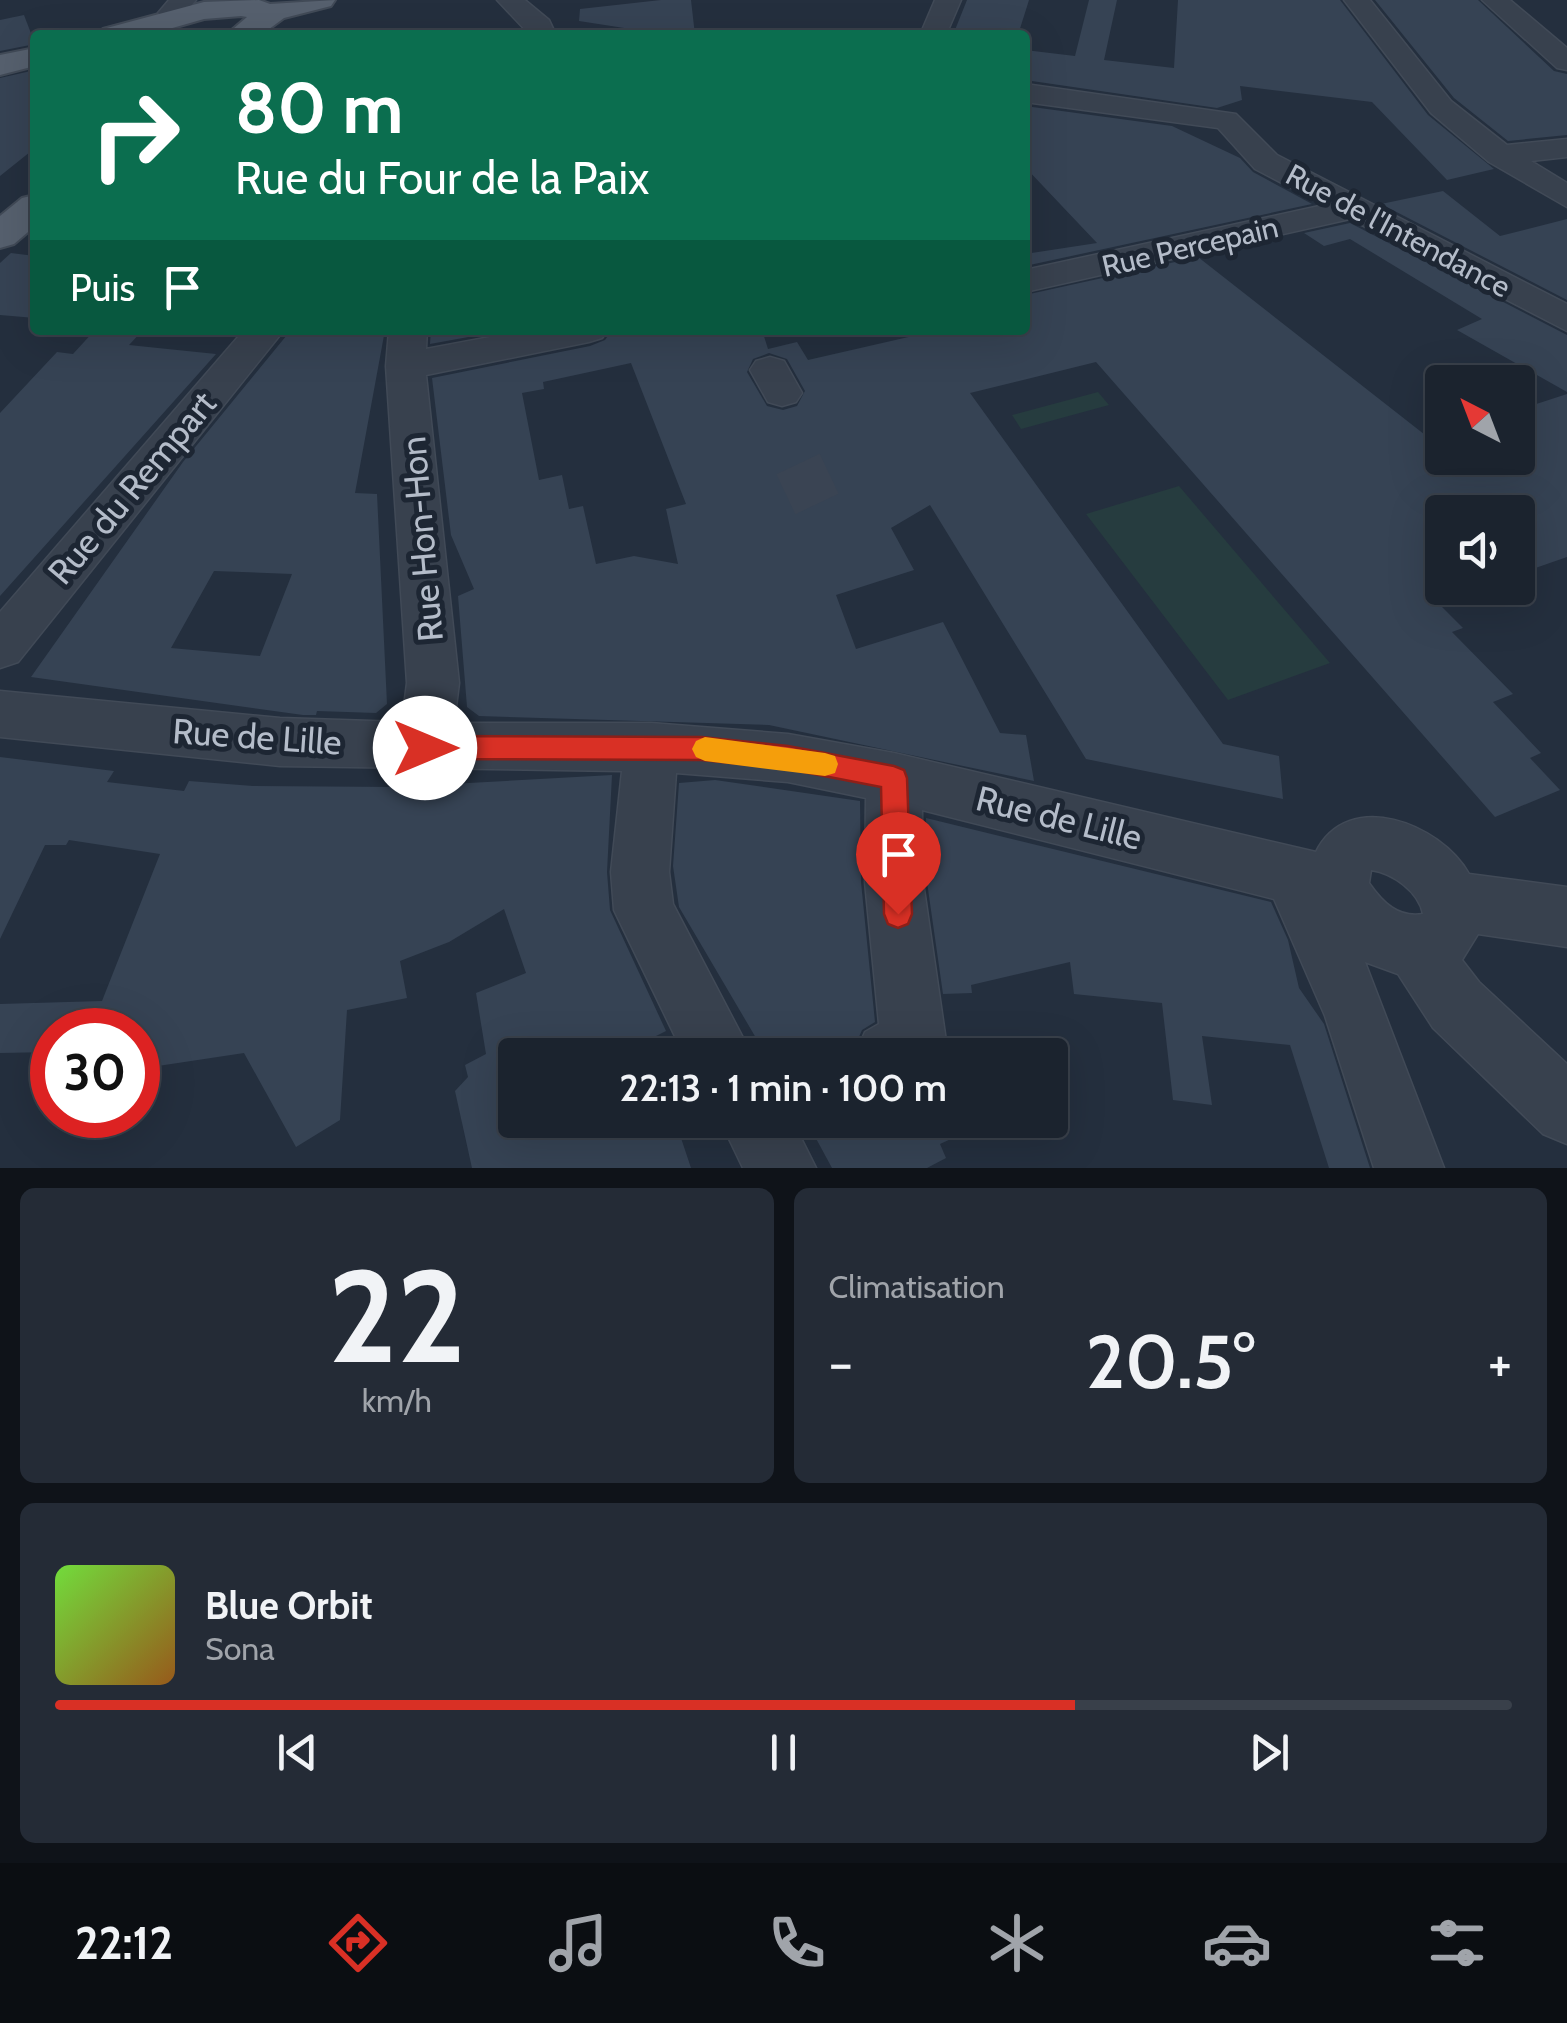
<!DOCTYPE html>
<html lang="fr">
<meta charset="utf-8">
<style>
:root{--surface:#1b232e;--page:#242b36;--text:#f1f3f6;--muted:#a0a4aa;--line:#39404a;--accent:#d93025}
body{margin:0;font-family:Cabin,sans-serif;background:var(--page);color:var(--text);height:100vh;display:flex;flex-direction:column;font-size:38px;white-space:nowrap}
*{box-sizing:border-box;margin:0}
p{font-size:32px;color:var(--muted)}
.icon{flex:none;width:55px;height:55px;fill:none;stroke:currentColor;stroke-width:2;stroke-linecap:round;stroke-linejoin:round}
.map{position:relative;height:1168px;overflow:hidden}
.drawer{display:flex;flex-direction:column;gap:20px;padding:20px;background:#0f1319;flex:1}
.drawer>*{flex:none}
.banner{position:absolute;left:30px;top:30px;width:1000px;height:305px;border-radius:10px;box-shadow:0 10px 40px #0002,0 0 0 2px var(--line);background:#0b6e4f;color:#fff;overflow:hidden}
.needle{width:65px;rotate:318deg}
.tools{position:absolute;left:1425px;top:365px;display:grid;gap:20px}
.tools a{display:grid;place-items:center;width:110px;height:110px;border-radius:10px;background:var(--surface);box-shadow:0 10px 40px #0002,0 0 0 2px var(--line);font-size:50px}
.speed{position:absolute;left:30px;top:1008px;display:flex;gap:20px;font-size:50px;font-weight:700;text-align:center}
.speed>*{display:grid;place-content:center;width:130px;height:130px;border-radius:50%;background:var(--surface);box-shadow:0 10px 40px #0002,0 0 0 2px var(--line);line-height:1}
.speed .limit{border:15px solid #d22;background:#fff;color:#111}
.pin{position:absolute;display:grid;place-items:center;width:85px;height:85px;color:#fff;margin:-102px -42px;border-radius:50% 50% 50% 0;rotate:-45deg;box-shadow:0 0 10px #0007}
.pin .icon{rotate:45deg}
.me{position:absolute;width:110px;margin:-55px;rotate:90deg;stroke-linejoin:round;filter:drop-shadow(0 0 8px #0008)}
.turn{display:flex;align-items:center;gap:35px;height:210px;padding:0 40px;font-size:45px}
.turn .icon{width:130px;height:130px;stroke-width:2.5}
.turn b{display:block;font-size:70px;line-height:85px}
.then{display:flex;align-items:center;height:95px;padding:0 40px;background:#0003;gap:20px;font-size:38px}
.big{font-size:75px;font-weight:600;line-height:1.1}
.drawer .widget{flex:1;display:flex;flex-direction:column;justify-content:center;gap:15px;min-width:0;padding:0 35px;border-radius:15px;background:var(--page)}
.drawer .dial{align-items:center;gap:0}
.dial b{font-size:130px;line-height:1}
.song{display:flex;align-items:center;gap:30px}
.cover{width:120px;height:120px;border-radius:15px;background:linear-gradient(135deg,hsl(100 70% 55%),hsl(30 70% 35%))}
.played{height:10px;border-radius:5px;background:linear-gradient(90deg,var(--accent) 70%,var(--line) 70%)}
.keys{display:flex;justify-content:space-around;direction:ltr}
.heat{display:flex;justify-content:space-between;align-items:center;font-size:55px;direction:ltr}
.drawer .tiles{flex:1;display:grid;gap:20px;grid-template-columns:1fr 1fr}
.widget:last-child{grid-column:span 2}
.trip{position:absolute;left:498px;top:1038px;width:570px;height:100px;border-radius:10px;background:var(--surface);box-shadow:0 10px 40px #0002,0 0 0 2px var(--line);font-weight:600;line-height:100px;text-align:center}
.menu{display:flex;height:160px;justify-content:space-around;align-items:center;background:#0b0e12;color:var(--muted)}
.menu .icon{width:70px;height:70px}
.menu .active{color:var(--accent)}
.menu b{font-size:45px;color:var(--text)}
.map>svg:first-child{display:block}
.green{fill:#263c3f}
.building{fill:#364354;fill-rule:evenodd}
.lines{fill:none;stroke-linecap:round;stroke-linejoin:round}
.minor-tunnel{stroke:#3a4453;stroke-width:48;stroke-dasharray:48 24;stroke-linecap:butt}
.minor-casing{stroke:#414a57;stroke-width:3}
.major-casing{stroke:#414a57;stroke-width:4}
.minor{fill:#38414e;fill-rule:evenodd}
.major{fill:#56606e;fill-rule:evenodd}
.route{fill:#d93025;stroke:#8d1f18;stroke-width:2.5}
.slow{fill:#f59e0b}
.labels{text-anchor:middle;stroke-width:10;stroke-linejoin:round;paint-order:stroke}
.far-street-label{font-size:30px;fill:#b4bcc9;stroke:#1d2633}
.street-label{font-size:35px;fill:#b4bcc9;stroke:#1d2633}
</style>
<div class="map">
<svg width="1567" height="1168" viewBox="0 0 1567 1168">
<rect width="100%" height="100%" fill="#242f3e"/>
<g class="green">
<polygon points="1098,392 1109,405 1021,429 1012,415"/>
<polygon points="1179,486 1330,663 1228,700 1086,514"/>
</g>
<g class="building">
<polygon points="661,0 691,0 695,35 632,35 637,30 579,21 580,9"/>
<polygon points="967,0 1029,0 1018,35 953,35"/>
<polygon points="1089,0 1117,0 1104,60 1174,68 1178,0 1340,0 1428,115 1494,169 1447,180 1372,102 1240,86 1242,100 1217,108 1025,80 1025,50 1075,56"/>
<polygon points="1375,0 1478,0 1554,71 1567,74 1567,135 1508,141 1454,98"/>
<polygon points="24,15 35,44 0,51 0,20"/>
<polygon points="35,70 35,148 0,176 0,78"/>
<polygon points="1025,106 1172,126 1240,158 1253,172 1312,204 1025,266 1025,254 1097,243 1025,167"/>
<polygon points="1443,191 1500,236 1567,219 1567,300 1381,204"/>
<polygon points="1350,223 1567,335 1567,392 1457,330 1482,319 1350,239 1324,246 1304,233"/>
<polygon points="11,253 35,256 35,318 0,315 0,263"/>
<path d="M1198 257 1429 438 1442 434V458H1518V410L1567 394V557L1518 574V512H1442V600L1437 602 1463 628 1452 632 1513 694 1493 702 1541 753 1530 758 1560 790 1495 817 1096 362 970 393 1223 744 1279 756 1283 799 1086 759 930 505 891 528 914 570 836 595 856 649 943 622 1000 733 1026 735 1034 781 769 725 479 716 467 707 458 596 474 589 451 535 432 378 590 346 605 340 612 330H762L768 349 797 342 808 360 939 330H1025V295ZM769 353 787 359 805 391 797 406 783 410 767 406 747 372 753 359ZM631 363 686 504 666 509 678 564 634 556 596 564 583 506 569 509 562 475 539 480 522 393 544 389 543 382Z"/>
<polygon points="95,330 143,330 129,345 216,354 0,596 0,413 57,352 73,354"/>
<path d="M291 330H385L355 493 377 494 387 704 376 713 317 711 316 715H303L31 677 183 462ZM214 571 292 574 260 656 171 648Z"/>
<polygon points="431,330 507,330 430,344"/>
<polygon points="0,757 114,771 107,782 184,791 189,781 253,786 396,787 612,775 607,872 610,910 666,1031 648,1040 653,1055 515,1055 515,1120 675,1120 691,1168 472,1168 455,1091 468,1077 465,1065 486,1054 476,993 526,973 504,909 449,942 400,961 407,998 347,1010 340,1120 296,1147 244,1053 138,1069 138,1030 52,1030 52,1052 0,1053 0,1004 102,1001 160,854 69,840 66,845 45,845 0,939"/>
<polygon points="715,780 860,801 861,882 875,1022 862,1030 851,1055 766,1055 679,907 673,866 679,783"/>
<polygon points="926,818 1271,902 1288,940 1299,988 1324,1024 1370,1168 1329,1168 1290,1045 1202,1036 1212,1105 1173,1100 1162,1003 1074,994 1070,962 971,985 972,993 943,994 927,882"/>
<polygon points="806,1120 889,1120 898,1132 924,1120 992,1120 940,1144 946,1158 927,1168 832,1168"/>
</g>
<g class="lines">
<polyline class="minor-tunnel" points="798,464 817,504"/>
<g class="minor-casing">
<g id="minor">
<polygon points="169,0 196,0 180,18 171,21 158,13"/>
<polygon points="497,0 525,0 549,20 556,35 530,35"/>
<polygon points="935,0 961,0 946,35 920,35"/>
<polygon points="1344,0 1370,0 1451,101 1507,145 1567,139 1567,157 1531,161 1567,183 1567,207 1489,162 1431,113"/>
<polygon points="1482,0 1510,0 1567,48 1567,70 1557,68"/>
<polygon points="1025,84 1236,114 1277,155 1567,304 1567,331 1350,219 1025,292 1025,270 1324,205 1255,169 1218,128 1025,102"/>
<polygon points="244,330 284,330 18,662 0,668 0,612"/>
<path d="M389 330H427L426 349 527 330H608L602 338 589 342 426 375 459 683 454 723H651L788 734 894 753 1316 852C1348 788 1440 823 1469 874L1567 887V947L1478 934 1462 960 1479 982 1567 1064V1144L1543 1134 1433 1028 1398 974 1365 962 1444 1168H1374L1325 1016 1274 899 922 810 923 882 946 1041 940 1055H855L865 1032 879 1024 865 882 866 798 788 782 676 773 669 872 673 904 752 1055H684L614 910 611 872 622 771 280 766 0 737V691L280 718 402 722 407 683 386 366ZM1371 870C1393 873 1419 892 1423 914 1398 918 1383 903 1369 883Z"/>
<polygon points="770,357 784,361 802,393 796,402 782,406 768,402 750,370 756,361"/>
<polygon points="720,1120 792,1120 816,1168 743,1168"/>
</g>
</g>
<g class="major-casing">
<g id="major">
<polygon points="259,0 270,4 335,0 331,6 284,18 261,35 226,35 247,17 241,16 204,19 148,35 99,35 103,29 204,2"/>
<polygon points="35,48 35,66 0,75 0,55"/>
<polygon points="35,195 35,226 14,244 0,248 0,216 22,198"/>
</g>
</g>
<use href="#minor" class="minor"/>
<use href="#major" class="major"/>
</g>
<polygon class="route" points="425,736 702,737 788,746 894,766 904,770 907,778 912,914 908,924 898,928 888,924 884,914 881,787 788,769 702,760 425,759 416,756 412,748 416,739"/>
<polygon class="slow" points="705,737 825,753 835,756 838,764 835,773 825,776 705,761 696,757 692,749 696,741"/>
<g class="labels">
<g class="far-street-label">
<text transform="translate(1398 231) rotate(28)" y="10">Rue de l'Intendance</text>
<text transform="translate(1190 247) rotate(-13)" y="10">Rue Percepain</text>
</g>
<g class="street-label">
<text transform="translate(132 488) rotate(-50)" y="12">Rue du Rempart</text>
<text transform="translate(422 539) rotate(-95)" y="12">Rue Hon-Hon</text>
<text transform="translate(257 737) rotate(4)" y="12">Rue de Lille</text>
<text transform="translate(1059 818) rotate(14)" y="12">Rue de Lille</text>
</g>
</g>
</svg>
<div class="tools">
<a><svg class="needle" viewBox="-14 -14 28 28"><path d="M0-13l5 13h-10z" fill="#e53935"/><path d="M0 13l5-13h-10z" fill="#a0a4aa"/></svg></a>
<a><svg class="icon" aria-label="sound" viewBox="0 0 24 24"><path d="M4 9h4l5-4v14l-5-4H4zM17 9q2 3 0 6"/></svg></a>
</div>
<div class="speed"><div class="limit">30</div></div>
<div class="pin" style="left:898px;top:914px;background:#d93025"><svg class="icon" aria-label="arrive" viewBox="0 0 24 24"><path d="M6 21V4h12l-3 4 3 4H6"/></svg></div>
<svg class="me" style="left:425px;top:748px" viewBox="-20 -20 40 40"><circle r="19" fill="#fff"/><path d="M0-13L10 11 0 6-10 11z" fill="#d93025"/></svg>
<div class="trip">22:13 · 1 min · 100 m</div>
<div class="banner">
<div class="turn"><svg class="icon" aria-label="right" viewBox="0 0 24 24"><path d="M7 20v-9h11M14 6l5 5-5 5"/></svg><div><b>80 m</b>Rue du Four de la Paix</div></div>
<div class="then">Puis<svg class="icon" aria-label="arrive" viewBox="0 0 24 24"><path d="M6 21V4h12l-3 4 3 4H6"/></svg></div>
</div>
</div>
<section class="drawer">
<div class="tiles">
<div class="widget dial"><b>22</b><p>km/h</p></div>
<div class="widget"><p>Climatisation</p>
<div class="heat"><a>−</a><b class="big">20.5°</b><a>+</a></div>
</div>
<div class="widget">
<div class="song"><i class="cover"></i><div><b>Blue Orbit</b><p>Sona</p></div></div>
<div class="played"></div>
<div class="keys"><svg class="icon" aria-label="previous" viewBox="0 0 24 24"><path d="M18 5L8 12l10 7zM5 5v14"/></svg><svg class="icon" aria-label="pause" viewBox="0 0 24 24"><path d="M8 5v14M16 5v14"/></svg><svg class="icon" aria-label="next" viewBox="0 0 24 24"><path d="M6 5l10 7-10 7zM19 5v14"/></svg></div>
</div>
</div>
</section>
<nav class="menu">
<b>22:12</b>
<svg class="icon active" aria-label="directions" viewBox="0 0 24 24"><path d="M12 3l9 9-9 9-9-9zM9 14v-3h6M13 9l2 2-2 2"/></svg>
<svg class="icon" aria-label="music" viewBox="0 0 24 24"><path d="M9 18V5l10-2v13"/><circle cx="6" cy="18" r="3"/><circle cx="16" cy="16" r="3"/></svg>
<svg class="icon" aria-label="phone" viewBox="0 0 24 24"><path d="M5 4h4l2 5-3 2q2 4 5 5l2-3 5 2v4C11 20 4 13 5 4z"/></svg>
<svg class="icon" aria-label="climate" viewBox="0 0 24 24"><path d="M12 3v18M4 7l16 10M4 17L20 7"/></svg>
<svg class="icon" aria-label="car" viewBox="0 0 24 24"><path d="M5 17H2v-5l4-1 3-4h7l3 4 3 1v5h-3M9 17h6M6 11h13"/><circle cx="7" cy="17" r="2"/><circle cx="17" cy="17" r="2"/></svg>
<svg class="icon" aria-label="filters" viewBox="0 0 24 24"><path d="M4 7h16M4 17h16"/><circle cx="9" cy="7" r="2"/><circle cx="15" cy="17" r="2"/></svg>
</nav>
